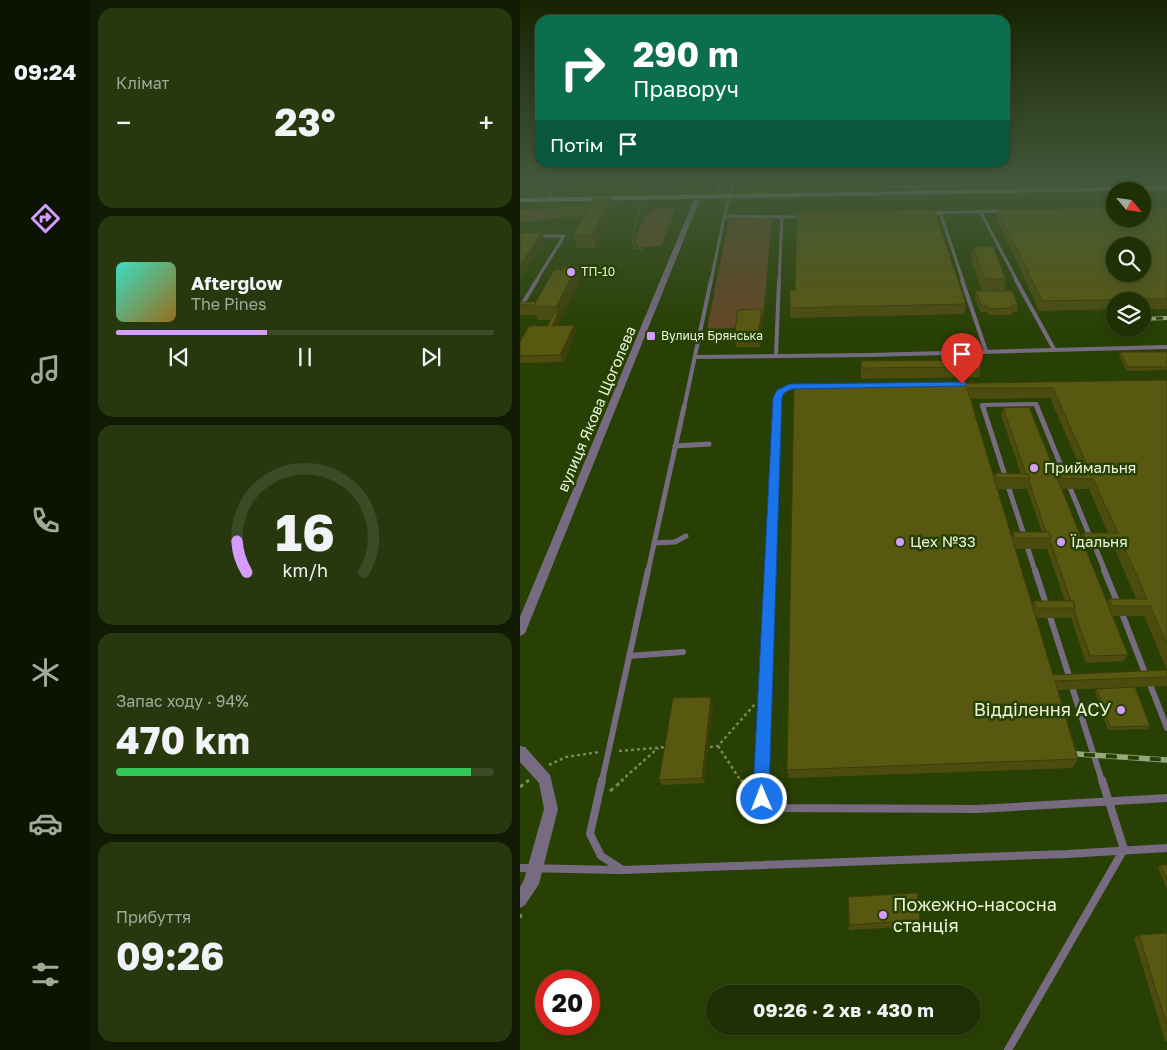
<!DOCTYPE html>
<html lang="uk">
<meta charset="utf-8">
<style>
:root{--surface:#1f3004;--page:#27380e;--text:#f1f3f6;--muted:#a1a99a;--line:#3c4b26;--accent:#d39cfd}
body{margin:0;font-family:"Golos Text",sans-serif;background:var(--page);color:var(--text);height:100vh;display:flex;flex-direction:column;font-size:19px;white-space:nowrap}
*{box-sizing:border-box;margin:0}
p{font-size:16px;color:var(--muted)}
.icon{flex:none;width:28px;height:28px;fill:none;stroke:currentColor;stroke-width:2;stroke-linecap:round;stroke-linejoin:round}
.map{position:relative;flex:1;overflow:hidden}
.details{display:flex;flex-direction:column;gap:8px;padding:8px;background:#111a02;width:430px}
.details>*{flex:none}
.top-card{position:absolute;left:15px;top:15px;width:475px;height:152px;border-radius:15px;box-shadow:0 2px 8px #0003,0 0 0 1px var(--line);background:#0b6e4f;color:#fff;overflow:hidden}
.needle{width:32px;rotate:119deg}
.controls{position:absolute;left:586px;top:182px;display:grid;gap:10px}
.controls a{display:grid;place-items:center;width:45px;height:45px;border-radius:50%;background:var(--surface);box-shadow:0 2px 8px #0003,0 0 0 1px var(--line);font-size:25px}
.speed{position:absolute;left:15px;top:970px;display:flex;gap:10px;font-size:25px;font-weight:700;text-align:center}
.speed>*{display:grid;place-content:center;width:65px;height:65px;border-radius:50%;background:var(--surface);box-shadow:0 2px 8px #0003,0 0 0 1px var(--line);line-height:1}
.speed .limit{border:8px solid #d22;background:#fff;color:#111}
.pin{position:absolute;display:grid;place-items:center;width:42px;height:42px;color:#fff;margin:-51px -21px;border-radius:50% 50% 50% 0;rotate:-45deg;box-shadow:0 0 5px #0007}
.pin .icon{rotate:45deg}
.me{position:absolute;width:55px;margin:-28px;rotate:359deg;stroke-linejoin:round;filter:drop-shadow(0 0 4px #0008)}
.turn{display:flex;align-items:center;gap:18px;height:105px;padding:0 15px;font-size:22px}
.turn .icon{width:65px;height:65px;stroke-width:2.5}
.turn b{display:block;font-size:35px;line-height:42px}
.then{display:flex;align-items:center;height:48px;padding:0 15px;background:#0003;gap:10px;font-size:19px}
.big{font-size:38px;font-weight:700;line-height:1.1}
.details .tile{flex:1;display:flex;flex-direction:column;justify-content:center;gap:8px;min-width:0;padding:0 18px;border-radius:15px;background:var(--page)}
.details .dial{align-items:center;gap:0}
.dial svg{height:130px;overflow:visible;fill:none;stroke:var(--line);stroke-width:7;stroke-linecap:round;text-anchor:middle}
.dial text{fill:var(--text);stroke:none}
.song{display:flex;align-items:center;gap:15px}
.cover{width:60px;height:60px;border-radius:8px;background:linear-gradient(135deg,hsl(170 70% 55%),hsl(40 70% 35%))}
.played{height:5px;border-radius:2px;background:linear-gradient(90deg,var(--accent) 40%,var(--line) 40%)}
.keys{display:flex;justify-content:space-around;direction:ltr}
.heat{display:flex;justify-content:space-between;align-items:center;font-size:28px;direction:ltr}
.charge{height:8px;border-radius:4px;background:linear-gradient(90deg,#34c759 94%,var(--line) 0)}
.trip{position:absolute;left:186px;top:985px;width:275px;height:50px;border-radius:25px;background:var(--surface);box-shadow:0 2px 8px #0003,0 0 0 1px var(--line);font-weight:700;line-height:50px;text-align:center}
main{display:flex;flex:1;min-height:0}
.dock{display:flex;flex-direction:column;width:90px;justify-content:space-around;align-items:center;background:#0c1302;color:var(--muted)}
.dock .icon{width:35px;height:35px}
.dock .on{color:var(--accent)}
.dock b{font-size:22px;color:var(--text)}
.map>svg:first-child{display:block}
.green{fill:#634726}
.lines{fill:none;stroke-linecap:round;stroke-linejoin:round}
.path-far2{stroke:#75895a;stroke-width:1;stroke-dasharray:1 1;stroke-linecap:butt}
.path-far1{stroke:#75895a;stroke-width:2.5;stroke-dasharray:3 3;stroke-linecap:butt}
.path{stroke:#75895a;stroke-width:3;stroke-dasharray:4 4;stroke-linecap:butt}
.service-far4{stroke:#776b82;stroke-width:3}
.service-far3{stroke:#776b82;stroke-width:4}
.service-far2{stroke:#776b82;stroke-width:5}
.service-far1{stroke:#776b82;stroke-width:6}
.service{stroke:#776b82;stroke-width:8}
.minor{fill:#776b82;fill-rule:evenodd}
.primary{fill:#b59ccb;fill-rule:evenodd}
.rail-far1-casing{stroke:#95a77d;stroke-width:4}
.rail-casing{stroke:#95a77d;stroke-width:5.5}
.rail-far1{stroke:#294005;stroke-width:2.5;stroke-dasharray:7;stroke-linecap:butt}
.rail{stroke:#294005;stroke-width:4;stroke-dasharray:11;stroke-linecap:butt}
.wall{fill:#4c4c0f;fill-rule:evenodd}
.shaded-wall{fill:#3e3e0c}
.building{fill:#585811;stroke:#3e3e0c;fill-rule:evenodd}
.route{fill:#1a73e8;stroke:#114b97}
.poi-dot{fill:#d39cfd;stroke:#294005;stroke-width:2}
.labels{text-anchor:middle;stroke-width:5;stroke-linejoin:round;paint-order:stroke}
.far-poi-label{font-size:12px;fill:#e7f6d8;stroke:#294005;text-anchor:start}
.street-label{font-size:15px;fill:#e7f6d8;stroke:#294005}
.poi-label{font-size:15px;fill:#e7f6d8;stroke:#294005;text-anchor:start}
.near-poi-label{font-size:18px;fill:#e7f6d8;stroke:#294005;text-anchor:end}
</style>
<main>
<nav class="dock">
<b>09:24</b>
<svg class="icon on" aria-label="directions" viewBox="0 0 24 24"><path d="M12 3l9 9-9 9-9-9zM9 14v-3h6M13 9l2 2-2 2"/></svg>
<svg class="icon" aria-label="music" viewBox="0 0 24 24"><path d="M9 18V5l10-2v13"/><circle cx="6" cy="18" r="3"/><circle cx="16" cy="16" r="3"/></svg>
<svg class="icon" aria-label="phone" viewBox="0 0 24 24"><path d="M5 4h4l2 5-3 2q2 4 5 5l2-3 5 2v4C11 20 4 13 5 4z"/></svg>
<svg class="icon" aria-label="climate" viewBox="0 0 24 24"><path d="M12 3v18M4 7l16 10M4 17L20 7"/></svg>
<svg class="icon" aria-label="car" viewBox="0 0 24 24"><path d="M5 17H2v-5l4-1 3-4h7l3 4 3 1v5h-3M9 17h6M6 11h13"/><circle cx="7" cy="17" r="2"/><circle cx="17" cy="17" r="2"/></svg>
<svg class="icon" aria-label="filters" viewBox="0 0 24 24"><path d="M4 7h16M4 17h16"/><circle cx="9" cy="7" r="2"/><circle cx="15" cy="17" r="2"/></svg>
</nav>
<section class="details">
<div class="tile"><p>Клімат</p>
<div class="heat"><a>−</a><b class="big">23°</b><a>+</a></div>
</div>
<div class="tile">
<div class="song"><i class="cover"></i><div><b>Afterglow</b><p>The Pines</p></div></div>
<div class="played"></div>
<div class="keys"><svg class="icon" aria-label="previous" viewBox="0 0 24 24"><path d="M18 5L8 12l10 7zM5 5v14"/></svg><svg class="icon" aria-label="pause" viewBox="0 0 24 24"><path d="M8 5v14M16 5v14"/></svg><svg class="icon" aria-label="next" viewBox="0 0 24 24"><path d="M6 5l10 7-10 7zM19 5v14"/></svg></div>
</div>
<div class="tile dial"><svg viewBox="0 0 100 80">
<path d="M14 69A42 42 0 1 1 86 69"/>
<path d="M14 69A42 42 0 0 1 8 50" stroke="#d39cfd"/>
<text x="50" y="56" font-size="32" font-weight="700">16</text>
<text x="50" y="72" font-size="11">km/h</text>
</svg></div>
<div class="tile"><p>Запас ходу · 94%</p><b class="big">470 km</b><div class="charge"></div></div>
<div class="tile"><p>Прибуття</p><b class="big">09:26</b></div>
</section>
<div class="map">
<svg width="647" height="1050" viewBox="0 0 647 1050">
<rect width="100%" height="100%" fill="#294005"/>
<g class="green">
<polygon points="147,182 192,182 195,191 151,194 143,192 144,187"/>
<polygon points="220,182 271,182 274,190 221,189"/>
<polygon points="594,182 600,186 285,191 284,186"/>
<polygon points="137,208 156,208 141,246 118,247 115,240 126,214"/>
<polygon points="35,209 41,212 38,217 19,221 0,222 0,210"/>
<polygon points="252,217 243,319 220,320 218,328 187,329 209,218"/>
</g>
<g class="lines">
<g class="path-far2">
<polyline points="95,190 105,182"/>
<path d="M120 207C118 223 110 232 114 248L125 250"/>
<polyline points="188,332 216,333"/>
<polyline points="131,333 173,332"/>
</g>
<g class="path-far1">
<polyline points="198,746 221,781"/>
<polyline points="190,747 198,746 235,704"/>
<polyline points="99,751 146,747"/>
<polyline points="29,765 46,757 79,752"/>
<polyline points="101,781 138,748"/>
</g>
<g class="path">
<polyline points="221,780 233,791"/>
<polyline points="0,787 9,780"/>
<polyline points="90,791 103,780"/>
<polyline points="0,918 2,912"/>
</g>
<g class="service-far4">
<polyline points="14,182 34,188 26,200"/>
<polyline points="196,182 201,197"/>
<polyline points="129,198 142,182"/>
<polyline points="460,211 497,281"/>
<polyline points="420,212 443,281"/>
<polyline points="408,213 485,211"/>
<polyline points="204,216 282,217"/>
<polyline points="16,281 44,236 18,236"/>
<polyline points="191,281 205,213 214,182"/>
<polyline points="259,281 262,217"/>
</g>
<g class="service-far3">
<polyline points="442,280 466,351"/>
<polyline points="496,280 534,349"/>
<polyline points="0,308 17,280"/>
<polyline points="256,356 259,280"/>
<polyline points="175,357 348,355 647,347"/>
<polyline points="164,408 191,280"/>
<path d="M257 408C257 393 264 388 279 386"/>
<polyline points="463,408 462,405 516,404 518,408"/>
</g>
<g class="service-far2">
<polyline points="463,407 486,479"/>
<polyline points="517,407 571,539"/>
<polyline points="155,446 189,444"/>
<polyline points="489,489 505,538"/>
<polyline points="134,543 155,542 166,536"/>
<polyline points="508,549 515,571"/>
<polyline points="576,549 585,571"/>
<polyline points="128,571 164,407"/>
<polyline points="250,571 257,407"/>
</g>
<g class="service-far1">
<polyline points="515,570 550,679"/>
<polyline points="584,570 598,604"/>
<polyline points="603,616 627,678"/>
<polyline points="109,656 163,652"/>
<polyline points="631,687 647,728"/>
<polyline points="553,690 582,781"/>
<polyline points="82,781 128,570"/>
<polyline points="241,781 250,570"/>
</g>
<g class="service">
<polyline points="82,780 70,834 81,856 103,870 547,854 647,848"/>
<polyline points="241,780 242,799 253,807 262,808 458,809 647,798"/>
<polyline points="0,868 100,870"/>
<polyline points="488,1050 604,849 582,780"/>
</g>
<g class="minor">
<polygon points="178,195 181,197 6,631 4,634 0,636 0,617 175,197"/>
<polygon points="0,746 5,747 30,775 38,809 19,884 5,905 0,908 0,887 4,880 24,809 19,783 0,762"/>
</g>
<polygon class="primary" points="647,186 647,190 0,202 0,198"/>
<g class="rail-far1-casing">
<g id="rail-far1">
<polyline points="622,319 647,318"/>
<polyline points="589,320 595,320"/>
</g>
</g>
<g class="rail-casing">
<polyline id="rail" points="542,753 647,760"/>
</g>
<use href="#rail-far1" class="rail-far1"/>
<use href="#rail" class="rail"/>
</g>
<g class="wall">
<polygon points="91,198 94,210 75,248 57,248 53,236 64,217 38,217 36,211 69,208"/>
<polygon points="647,208 647,309 622,309 622,301 595,301 595,309 519,311 477,219 478,210"/>
<polygon points="453,247 486,279 484,291 498,305 497,312 493,312 492,315 469,315 467,312 460,312 455,298 456,291 462,291 451,260"/>
<polygon points="34,270 59,270 57,274 56,274 59,282 37,326 54,325 56,332 43,362 0,363 0,342 28,326 31,320 18,320 16,315 0,315 0,302 16,302"/>
<polygon points="275,290 446,304 444,314 270,318 270,308"/>
<polygon points="243,319 240,347 216,347 214,337"/>
<polygon points="600,352 647,352 647,370 607,371 599,355"/>
<polygon points="341,361 461,367 459,377 341,379"/>
<path d="M647 380V670L624 616H593L608 655 604 661 566 663 551 618H516L533 675 647 670V686L615 687 630 726 628 729 588 730 575 692 577 689 586 688 537 690 558 759 552 768 269 778 267 770 274 386ZM530 398 563 474H539L537 477 483 408 481 415 501 474 475 473 474 478 451 399ZM477 489H507L522 532H493L492 537ZM542 489H569L588 533H563L561 537ZM495 549H527L545 601H514L512 606ZM566 549H595L616 599H589L587 603Z"/>
<polygon points="193,703 184,783 142,785 139,780"/>
<polygon points="641,865 647,865 647,890 638,868"/>
<polygon points="328,897 400,920 398,926 329,930"/>
<polygon points="647,933 647,1041 645,1041 614,938 619,935"/>
</g>
<g class="shaded-wall">
<polygon points="91,198 94,210 75,248 72,235"/>
<polygon points="68,205 69,211 67,217 65,211"/>
<polygon points="22,232 25,241 0,280 0,265"/>
<polygon points="58,267 59,270 57,274 56,271"/>
<polygon points="55,270 59,282 34,333 32,326 38,313 36,307"/>
<polygon points="242,309 243,319 240,347 238,337"/>
<polygon points="54,325 56,332 43,362 40,355"/>
<polygon points="191,697 193,703 184,783 182,778"/>
</g>
<g class="building">
<polygon points="74,198 91,198 72,235 53,236"/>
<polygon points="68,205 65,211 36,211 39,206"/>
<path d="M595 208V219H622V208H647V299L522 301 478 210ZM595 246H622V274H595Z"/>
<polygon points="414,210 446,304 270,308 270,290 275,290 277,212"/>
<polygon points="22,232 0,265 0,233"/>
<polygon points="453,247 473,247 486,279 465,279"/>
<polygon points="43,267 58,267 56,271 55,271 55,270 42,270"/>
<polygon points="34,270 55,270 36,307 13,307"/>
<polygon points="471,289 479,289 480,291 471,291"/>
<polygon points="456,291 492,291 498,305 492,305 493,308 470,309 468,306 461,306"/>
<polygon points="0,302 16,302 14,305 0,305"/>
<polygon points="242,309 238,337 214,337 218,310"/>
<polygon points="34,313 38,313 32,326 54,325 40,355 0,356 0,342 9,326 28,326"/>
<polygon points="600,352 647,352 647,367 608,367"/>
<polygon points="459,360 461,367 342,368 341,361"/>
<polygon points="647,380 647,644 630,606 592,606 589,599 627,599 600,538 565,539 563,533 598,533 573,479 541,478 539,474 571,474 533,388 447,388 533,675 647,670 647,677 535,681 558,759 267,770 274,386"/>
<polygon points="509,407 608,655 570,656 554,611 555,608 553,601 551,601 530,541 531,538 529,532 526,532 509,481 510,478 508,474 506,474 483,408"/>
<polygon points="475,473 508,474 510,478 477,478"/>
<polygon points="493,532 529,532 531,538 495,538"/>
<polygon points="514,601 553,601 555,608 516,608"/>
<polygon points="615,687 630,726 590,727 577,689"/>
<polygon points="191,697 182,778 139,780 153,698"/>
<polygon points="641,865 647,865 647,881"/>
<polygon points="397,893 400,920 330,925 328,897"/>
<polygon points="647,933 647,1025 619,935"/>
</g>
<linearGradient id="sky" x2="0" y2="1"><stop stop-color="#172303"/><stop offset="0.55" stop-color="#43593b"/><stop offset="1" stop-color="#43593b" stop-opacity="0"/></linearGradient>
<rect width="647" height="329" fill="url(#sky)"/>
<polygon class="route" points="442,382 446,382 446,386 271,389 264,393 262,398 249,792 250,799 248,805 242,807 237,805 233,792 253,398 257,390 270,384"/>
<g class="poi-dot">
<circle cx="51" cy="272" r="5"/>
<rect x="126" y="331" width="10" height="10" rx="2.5"/>
<circle cx="514" cy="468" r="5"/>
<circle cx="380" cy="542" r="5"/>
<circle cx="541" cy="542" r="5"/>
<circle cx="601" cy="710" r="5"/>
<circle cx="363" cy="915" r="5"/>
</g>
<g class="labels">
<g class="far-poi-label">
<text x="61" y="276">ТП-10</text>
<text x="141" y="340">Вулиця Брянська</text>
</g>
<g class="street-label">
<text transform="translate(77 409) rotate(-67)" y="5">вулиця Якова Щоголева</text>
</g>
<g class="poi-label">
<text x="524" y="473">Приймальня</text>
<text x="390" y="547">Цех №33</text>
<text x="551" y="547">Їдальня</text>
</g>
<g class="near-poi-label">
<text x="591" y="716">Відділення АСУ</text>
<text x="373" y="911" text-anchor="start">Пожежно-насосна<tspan x="373" dy="21">станція</tspan></text>
</g>
</g>
</svg>
<div class="controls">
<a><svg class="needle" viewBox="-14 -14 28 28"><path d="M0-13l5 13h-10z" fill="#e53935"/><path d="M0 13l5-13h-10z" fill="#a1a99a"/></svg></a>
<a><svg class="icon" aria-label="search" viewBox="0 0 24 24"><circle cx="10" cy="10" r="6"/><path d="M15 15l6 6"/></svg></a>
<a><svg class="icon" aria-label="layers" viewBox="0 0 24 24"><path d="M12 4l9 5-9 5-9-5zM3 14l9 5 9-5"/></svg></a>
</div>
<div class="speed"><div class="limit">20</div></div>
<div class="pin" style="left:442px;top:384px;background:#d93025"><svg class="icon" aria-label="arrive" viewBox="0 0 24 24"><path d="M6 21V4h12l-3 4 3 4H6"/></svg></div>
<svg class="me" style="left:242px;top:799px" viewBox="-20 -20 40 40"><circle r="17" fill="#1a73e8" stroke="#fff" stroke-width="3"/><path d="M0-11L8 9 0 5-8 9z" fill="#fff"/></svg>
<div class="trip">09:26 · 2 хв · 430 m</div>
<div class="top-card">
<div class="turn"><svg class="icon" aria-label="right" viewBox="0 0 24 24"><path d="M7 20v-9h11M14 6l5 5-5 5"/></svg><div><b>290 m</b>Праворуч</div></div>
<div class="then">Потім<svg class="icon" aria-label="arrive" viewBox="0 0 24 24"><path d="M6 21V4h12l-3 4 3 4H6"/></svg></div>
</div>
</div>
</main>
